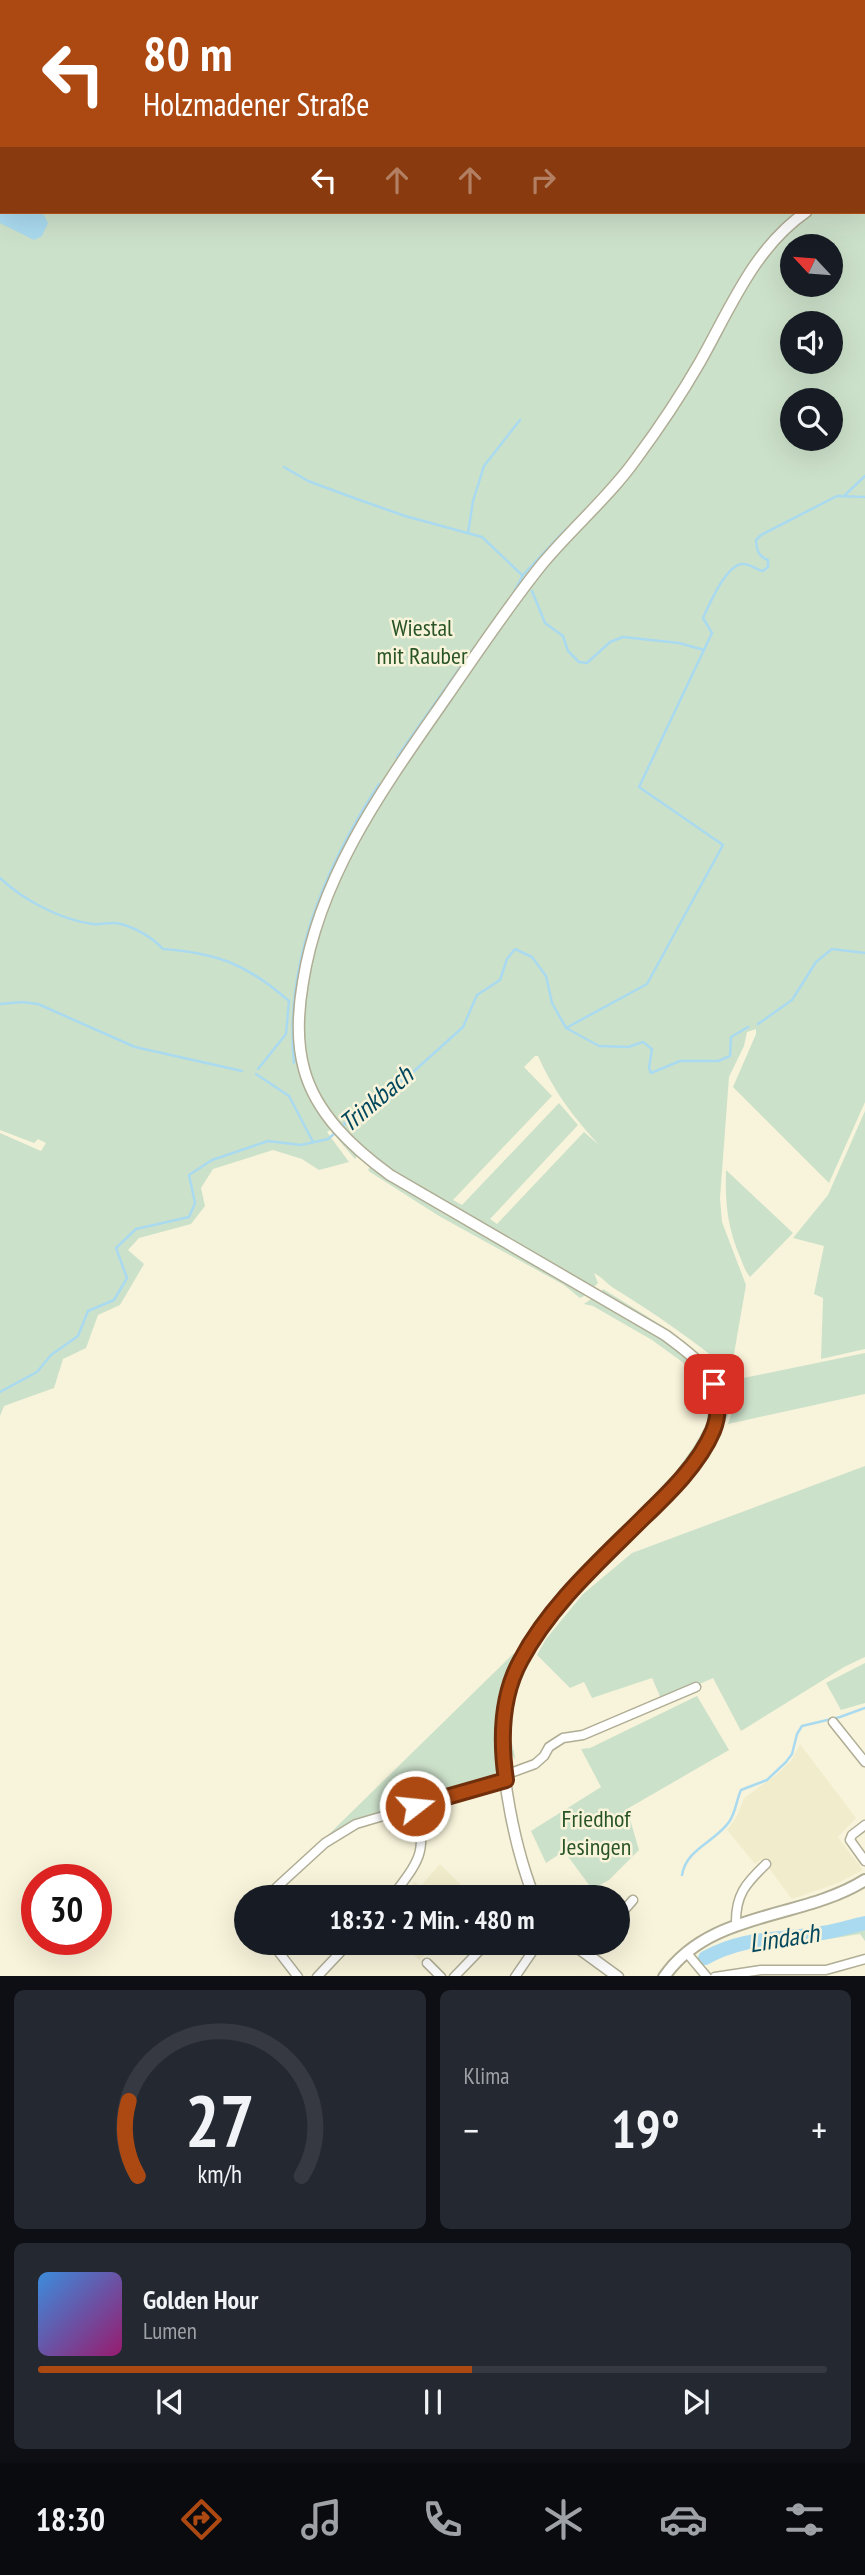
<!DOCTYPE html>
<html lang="de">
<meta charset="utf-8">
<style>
:root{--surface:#171b24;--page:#242831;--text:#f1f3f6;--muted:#9ea1a6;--line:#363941;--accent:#ac4912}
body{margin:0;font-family:"PT Sans Narrow",sans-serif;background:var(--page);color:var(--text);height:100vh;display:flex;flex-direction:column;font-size:26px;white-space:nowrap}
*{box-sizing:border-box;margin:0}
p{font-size:23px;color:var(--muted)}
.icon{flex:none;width:38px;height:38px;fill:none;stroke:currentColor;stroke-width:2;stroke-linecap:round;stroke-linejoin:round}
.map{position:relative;height:1976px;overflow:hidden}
.panel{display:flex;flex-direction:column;gap:14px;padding:14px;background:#0d0f14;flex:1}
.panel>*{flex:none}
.hud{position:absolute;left:0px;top:0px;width:866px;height:214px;box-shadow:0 7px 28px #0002;background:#ac4912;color:#fff;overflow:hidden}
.needle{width:46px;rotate:296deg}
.fabs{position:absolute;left:780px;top:234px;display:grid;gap:14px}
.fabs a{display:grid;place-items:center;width:63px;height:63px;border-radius:50%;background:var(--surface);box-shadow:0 7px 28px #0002;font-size:35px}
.speed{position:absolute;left:21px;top:1864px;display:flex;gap:14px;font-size:35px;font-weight:700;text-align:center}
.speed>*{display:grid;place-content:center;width:91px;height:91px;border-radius:50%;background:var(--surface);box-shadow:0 7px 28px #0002;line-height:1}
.speed .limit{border:10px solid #d22;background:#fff;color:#111}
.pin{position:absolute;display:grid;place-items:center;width:60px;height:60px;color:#fff;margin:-30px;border-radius:14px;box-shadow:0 4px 10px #0006}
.me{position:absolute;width:77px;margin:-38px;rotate:74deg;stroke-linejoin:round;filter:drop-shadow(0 0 5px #0008)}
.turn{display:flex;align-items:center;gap:24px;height:147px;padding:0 28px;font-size:32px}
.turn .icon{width:91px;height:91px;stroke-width:2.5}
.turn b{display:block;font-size:49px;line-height:60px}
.lanes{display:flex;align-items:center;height:66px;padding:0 28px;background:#0003;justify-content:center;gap:35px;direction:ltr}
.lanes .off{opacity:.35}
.big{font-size:52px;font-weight:800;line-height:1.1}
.panel .card{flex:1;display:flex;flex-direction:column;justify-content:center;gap:10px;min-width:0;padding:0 24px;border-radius:10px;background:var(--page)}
.panel .dial{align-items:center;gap:0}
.dial svg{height:182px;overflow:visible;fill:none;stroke:var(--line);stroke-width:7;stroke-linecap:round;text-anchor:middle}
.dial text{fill:var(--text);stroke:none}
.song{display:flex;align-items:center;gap:21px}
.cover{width:84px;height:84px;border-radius:10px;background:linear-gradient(135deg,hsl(210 70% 55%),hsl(320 70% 35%))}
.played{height:7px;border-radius:4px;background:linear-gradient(90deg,var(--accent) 55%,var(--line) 55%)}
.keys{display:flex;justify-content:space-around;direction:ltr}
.heat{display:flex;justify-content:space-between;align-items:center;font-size:38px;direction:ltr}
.panel .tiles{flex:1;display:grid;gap:14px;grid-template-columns:1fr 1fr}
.card:last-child{grid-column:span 2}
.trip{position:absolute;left:234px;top:1885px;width:396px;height:70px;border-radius:35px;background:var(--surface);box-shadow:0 7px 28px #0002;font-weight:800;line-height:70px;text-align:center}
.tabs{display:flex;height:112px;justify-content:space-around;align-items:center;background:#090b0e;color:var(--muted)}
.tabs .icon{width:49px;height:49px}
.tabs .active{color:var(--accent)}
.tabs b{font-size:32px;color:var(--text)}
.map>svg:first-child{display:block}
.built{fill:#f1eccb}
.green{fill:#cce1ca;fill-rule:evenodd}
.water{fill:#aadaef}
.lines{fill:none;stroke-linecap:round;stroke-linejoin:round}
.stream{stroke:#aadaef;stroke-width:2.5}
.river{stroke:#aadaef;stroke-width:14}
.minor-casing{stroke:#b0ad95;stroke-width:11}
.tertiary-casing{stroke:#b0ad95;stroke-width:13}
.secondary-casing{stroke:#b0ad95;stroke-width:14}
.minor{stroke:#fff;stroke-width:8}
.tertiary{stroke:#fff;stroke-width:10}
.secondary{stroke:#fff;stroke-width:10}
.route-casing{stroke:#702f0c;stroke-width:18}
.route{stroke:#ac4912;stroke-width:12}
.labels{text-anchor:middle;stroke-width:5;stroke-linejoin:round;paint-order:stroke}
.park-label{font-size:24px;fill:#285426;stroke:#f8f4db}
.water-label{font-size:26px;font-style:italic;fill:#03475d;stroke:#f8f4db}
</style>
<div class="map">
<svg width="865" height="1977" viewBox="0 0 865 1977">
<rect width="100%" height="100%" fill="#f8f4db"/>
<g class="built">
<polygon points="800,1744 856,1818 838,1837 863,1870 838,1883 792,1899 762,1859 755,1864 727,1830 737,1816 744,1798 776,1775 791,1761"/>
<polygon points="440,1864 473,1897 402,1897 414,1882 421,1886"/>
<polygon points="402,1943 437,1943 419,1960"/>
</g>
<g class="green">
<path d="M0 0 268 2H2V212H864V2H531L865 0V1102L829 1183 733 1087 756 1034V1029L747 1032 744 1046 729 1077 720 1198 722 1222 746 1285 731 1371C694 1341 656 1314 615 1289 607 1284 602 1277 594 1273L598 1283 593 1288 382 1174 441 1212 588 1294 580 1298 564 1285 439 1216 370 1172 368 1170 371 1166 358 1155 355 1159 330 1130 327 1132 349 1162 319 1170 302 1159 273 1150 213 1169 201 1188 205 1206 191 1224 139 1238 128 1250 144 1264 120 1305 98 1315 86 1348 63 1359 54 1388 4 1406 0 1416V1133L41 1151 46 1143 38 1139 34 1143 0 1130ZM793 247H831V285H793ZM793 324H831V362H793ZM793 401H831V439H793ZM535 1056H538C553 1090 573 1117 599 1145L584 1132 497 1224 490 1219 578 1125 559 1103 462 1205 453 1200 552 1096 524 1067Z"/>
<polygon points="325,0 529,0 328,2"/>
<polygon points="865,1111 865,1349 821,1359 823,1298 814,1294 824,1246 793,1238 828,1195"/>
<path d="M726 1170 793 1233 750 1277C744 1270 742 1261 738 1252 727 1224 725 1200 726 1170Z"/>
<polygon points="603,1289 669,1330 722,1373 722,1377 716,1379 706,1365 601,1293"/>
<path d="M594 1297C629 1318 690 1346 708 1383 715 1399 714 1420 706 1435 689 1468 661 1495 636 1523 597 1567 558 1611 519 1655L516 1651 556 1597 674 1474 694 1446 707 1423 708 1400 699 1378 681 1361 652 1340 593 1306 584 1304Z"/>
<polygon points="865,1353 865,1394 728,1424 736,1400 739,1379"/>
<path d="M735 1381C737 1404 723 1427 711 1445 698 1465 685 1484 669 1501 618 1556 542 1612 517 1686 512 1700 509 1718 510 1733 511 1742 515 1751 515 1760L509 1749 507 1728 509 1700 518 1673 537 1641 566 1601 709 1446 720 1424 722 1387Z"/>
<polygon points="865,1466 865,1657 844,1667 741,1731 713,1678 662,1701 652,1678 592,1698 584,1682 570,1688 537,1655 546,1639 583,1594 632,1553"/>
<path d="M514 1653 517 1658C495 1700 495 1722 497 1769L495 1774 468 1786 372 1815 324 1839Z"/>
<polygon points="865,1663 865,1703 841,1710 826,1683"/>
<polygon points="697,1696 729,1750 627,1809 639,1850 609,1880 592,1889 564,1851 546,1863 531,1831 601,1787 581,1749 590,1748"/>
<polygon points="865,1925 865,1941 860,1934 810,1942 754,1945 725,1955 722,1950 754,1941 822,1935"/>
</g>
<polygon class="water" points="0,189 2,212 39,212 44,215 48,223 42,236 34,240 0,223"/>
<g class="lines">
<g class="stream">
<polyline points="284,467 308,481 354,498 405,516 482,537 522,575"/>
<polyline points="845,495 865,476"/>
<polyline points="468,533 473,501 484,466 520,420"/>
<polyline points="532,591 545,623 563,636 568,651 579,662 587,663 610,642 623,637 679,643 704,650"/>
<polyline points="513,594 523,575 566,529"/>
<polyline points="397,757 474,648"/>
<path d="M0 878C23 900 61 920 93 924 102 925 112 921 121 924 136 928 153 938 163 949 218 953 248 965 289 1001L286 1034 258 1069"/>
<polyline points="0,1004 22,1002 38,1004 135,1047 242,1071"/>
<polyline points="758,1024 792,1000 816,962 832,949 865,953"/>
<path d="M566 1028 647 984 723 845 639 787 712 633 703 618C709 605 726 565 742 564 750 563 756 570 763 571L768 567V560C758 556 757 551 756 540L761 535 837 496 865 497"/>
<path d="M294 1063C284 963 325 867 379 784"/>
<polyline points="256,1074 289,1096 313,1142"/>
<polyline points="340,1128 369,1103 412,1073 463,1027 477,995 500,980 507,959 515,949 532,957 546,976 552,1003 566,1028 599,1046 628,1047 643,1042 652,1049 649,1068 651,1073 680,1061 718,1061 730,1056 731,1037 748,1027"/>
<polyline points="0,1392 37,1372 51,1355 78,1336 88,1311 114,1300 127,1278 116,1248 136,1229 189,1217 195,1203 189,1175 212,1160 268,1141 301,1145 328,1139 335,1133"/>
<path d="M682 1875C686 1849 715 1842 729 1822 736 1812 736 1801 741 1790L767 1780 786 1762 792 1754 797 1734 802 1726 840 1717 865 1708"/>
</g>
<path class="river" d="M705 1958C747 1935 778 1941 822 1933 837 1931 851 1926 865 1923"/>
<g class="minor-casing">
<g id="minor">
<polyline points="833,1722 865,1762"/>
<polyline points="505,1775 535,1764 544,1756 549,1747 563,1738 583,1735 696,1687"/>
<polyline points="865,1825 852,1835 850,1840 865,1861"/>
<polyline points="266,1897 325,1843 356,1824 506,1780"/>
<path d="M392 1897C420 1859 428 1853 415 1806"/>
<polyline points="618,1917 633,1900"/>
<path d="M736 1925C735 1895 746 1883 766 1864"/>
<polyline points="271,1942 298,1977"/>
<polyline points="686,1952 707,1977"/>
<polyline points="590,1956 599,1942"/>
<polyline points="427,1963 441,1977"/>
<polyline points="317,1977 350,1942"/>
<polyline points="454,1977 485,1945"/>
<polyline points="515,1977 539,1942"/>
<polyline points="715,1977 761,1970 826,1970 865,1959"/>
</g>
</g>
<g class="tertiary-casing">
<g id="tertiary">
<polyline points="864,146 865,145"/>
<path d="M534 1897C514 1846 491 1742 508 1690 523 1645 556 1606 588 1572 626 1532 728 1454 717 1394 712 1368 685 1350 665 1335L390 1175C353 1148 316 1114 304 1069 296 1040 298 1011 303 982 320 873 387 783 448 695 479 650 509 605 543 563 573 527 609 497 636 459 659 428 681 395 700 362 730 309 754 248 806 212"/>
<polyline points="570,1942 618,1977"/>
</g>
</g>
<g class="secondary-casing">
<path id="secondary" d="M664 1977C710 1910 802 1920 865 1880"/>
</g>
<use href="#minor" class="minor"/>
<use href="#tertiary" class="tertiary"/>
<use href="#secondary" class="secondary"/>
</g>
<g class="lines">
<g class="route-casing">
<path id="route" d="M415 1806 506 1780C500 1739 501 1696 521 1660 550 1605 600 1561 643 1518 669 1493 699 1464 713 1431 719 1416 719 1399 714 1384"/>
</g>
<use href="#route" class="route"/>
</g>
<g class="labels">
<g class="park-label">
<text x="422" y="636">Wiestal<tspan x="422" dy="28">mit Rauber</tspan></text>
<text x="596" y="1827">Friedhof<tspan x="596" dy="28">Jesingen</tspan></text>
</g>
<g class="water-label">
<text transform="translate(376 1099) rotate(-40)" y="9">Trinkbach</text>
<text transform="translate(784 1938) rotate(-9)" y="9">Lindach</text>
</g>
</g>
</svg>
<div class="fabs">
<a><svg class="needle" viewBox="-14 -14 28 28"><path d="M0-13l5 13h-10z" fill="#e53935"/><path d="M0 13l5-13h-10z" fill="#9ea1a6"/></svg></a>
<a><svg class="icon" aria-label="sound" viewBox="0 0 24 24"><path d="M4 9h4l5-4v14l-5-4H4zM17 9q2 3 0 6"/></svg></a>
<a><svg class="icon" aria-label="search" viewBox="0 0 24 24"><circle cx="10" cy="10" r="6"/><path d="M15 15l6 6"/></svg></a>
</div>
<div class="speed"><div class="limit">30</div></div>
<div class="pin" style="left:714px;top:1384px;background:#d93025"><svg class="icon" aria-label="arrive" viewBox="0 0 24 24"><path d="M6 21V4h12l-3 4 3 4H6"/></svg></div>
<svg class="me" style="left:415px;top:1806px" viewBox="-20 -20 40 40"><circle r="17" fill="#ac4912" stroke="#fff" stroke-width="3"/><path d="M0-11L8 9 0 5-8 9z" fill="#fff"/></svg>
<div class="trip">18:32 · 2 Min. · 480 m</div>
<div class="hud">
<div class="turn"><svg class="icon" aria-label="left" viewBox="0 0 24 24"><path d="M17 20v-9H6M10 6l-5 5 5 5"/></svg><div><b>80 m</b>Holzmadener Straße</div></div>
<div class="lanes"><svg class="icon" aria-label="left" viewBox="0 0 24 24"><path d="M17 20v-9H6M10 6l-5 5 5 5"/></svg><svg class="icon off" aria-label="ahead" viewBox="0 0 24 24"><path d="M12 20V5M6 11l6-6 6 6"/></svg><svg class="icon off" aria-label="ahead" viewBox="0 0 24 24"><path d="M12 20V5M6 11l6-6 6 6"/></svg><svg class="icon off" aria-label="right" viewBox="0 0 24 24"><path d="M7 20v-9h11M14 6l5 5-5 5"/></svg></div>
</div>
</div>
<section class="panel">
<div class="tiles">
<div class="card dial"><svg viewBox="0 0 100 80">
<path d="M14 69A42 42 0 1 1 86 69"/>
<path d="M14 69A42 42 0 0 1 10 36" stroke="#ac4912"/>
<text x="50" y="56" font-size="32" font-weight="700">27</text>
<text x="50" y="72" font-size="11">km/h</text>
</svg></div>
<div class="card"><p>Klima</p>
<div class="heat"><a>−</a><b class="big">19°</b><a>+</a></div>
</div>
<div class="card">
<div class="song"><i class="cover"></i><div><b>Golden Hour</b><p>Lumen</p></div></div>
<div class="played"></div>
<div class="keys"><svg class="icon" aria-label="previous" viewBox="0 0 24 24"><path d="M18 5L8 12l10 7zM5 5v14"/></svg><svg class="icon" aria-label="pause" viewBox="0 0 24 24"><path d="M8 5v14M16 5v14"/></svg><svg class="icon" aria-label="next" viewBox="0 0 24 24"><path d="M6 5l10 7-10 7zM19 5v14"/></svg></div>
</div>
</div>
</section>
<nav class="tabs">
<b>18:30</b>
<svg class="icon active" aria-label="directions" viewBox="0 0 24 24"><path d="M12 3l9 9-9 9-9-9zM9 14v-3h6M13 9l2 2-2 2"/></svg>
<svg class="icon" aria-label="music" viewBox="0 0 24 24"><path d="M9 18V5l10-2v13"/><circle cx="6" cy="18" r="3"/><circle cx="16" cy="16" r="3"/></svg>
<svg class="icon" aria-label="phone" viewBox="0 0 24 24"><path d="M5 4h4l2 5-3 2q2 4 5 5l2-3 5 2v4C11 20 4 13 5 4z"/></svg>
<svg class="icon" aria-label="climate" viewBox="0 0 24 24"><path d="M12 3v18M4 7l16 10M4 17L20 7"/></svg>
<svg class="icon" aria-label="car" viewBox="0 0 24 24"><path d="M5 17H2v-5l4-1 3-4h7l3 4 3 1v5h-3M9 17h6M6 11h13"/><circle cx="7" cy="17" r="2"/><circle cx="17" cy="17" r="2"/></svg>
<svg class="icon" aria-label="filters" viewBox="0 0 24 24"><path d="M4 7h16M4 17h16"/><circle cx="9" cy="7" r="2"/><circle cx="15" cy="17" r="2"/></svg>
</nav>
